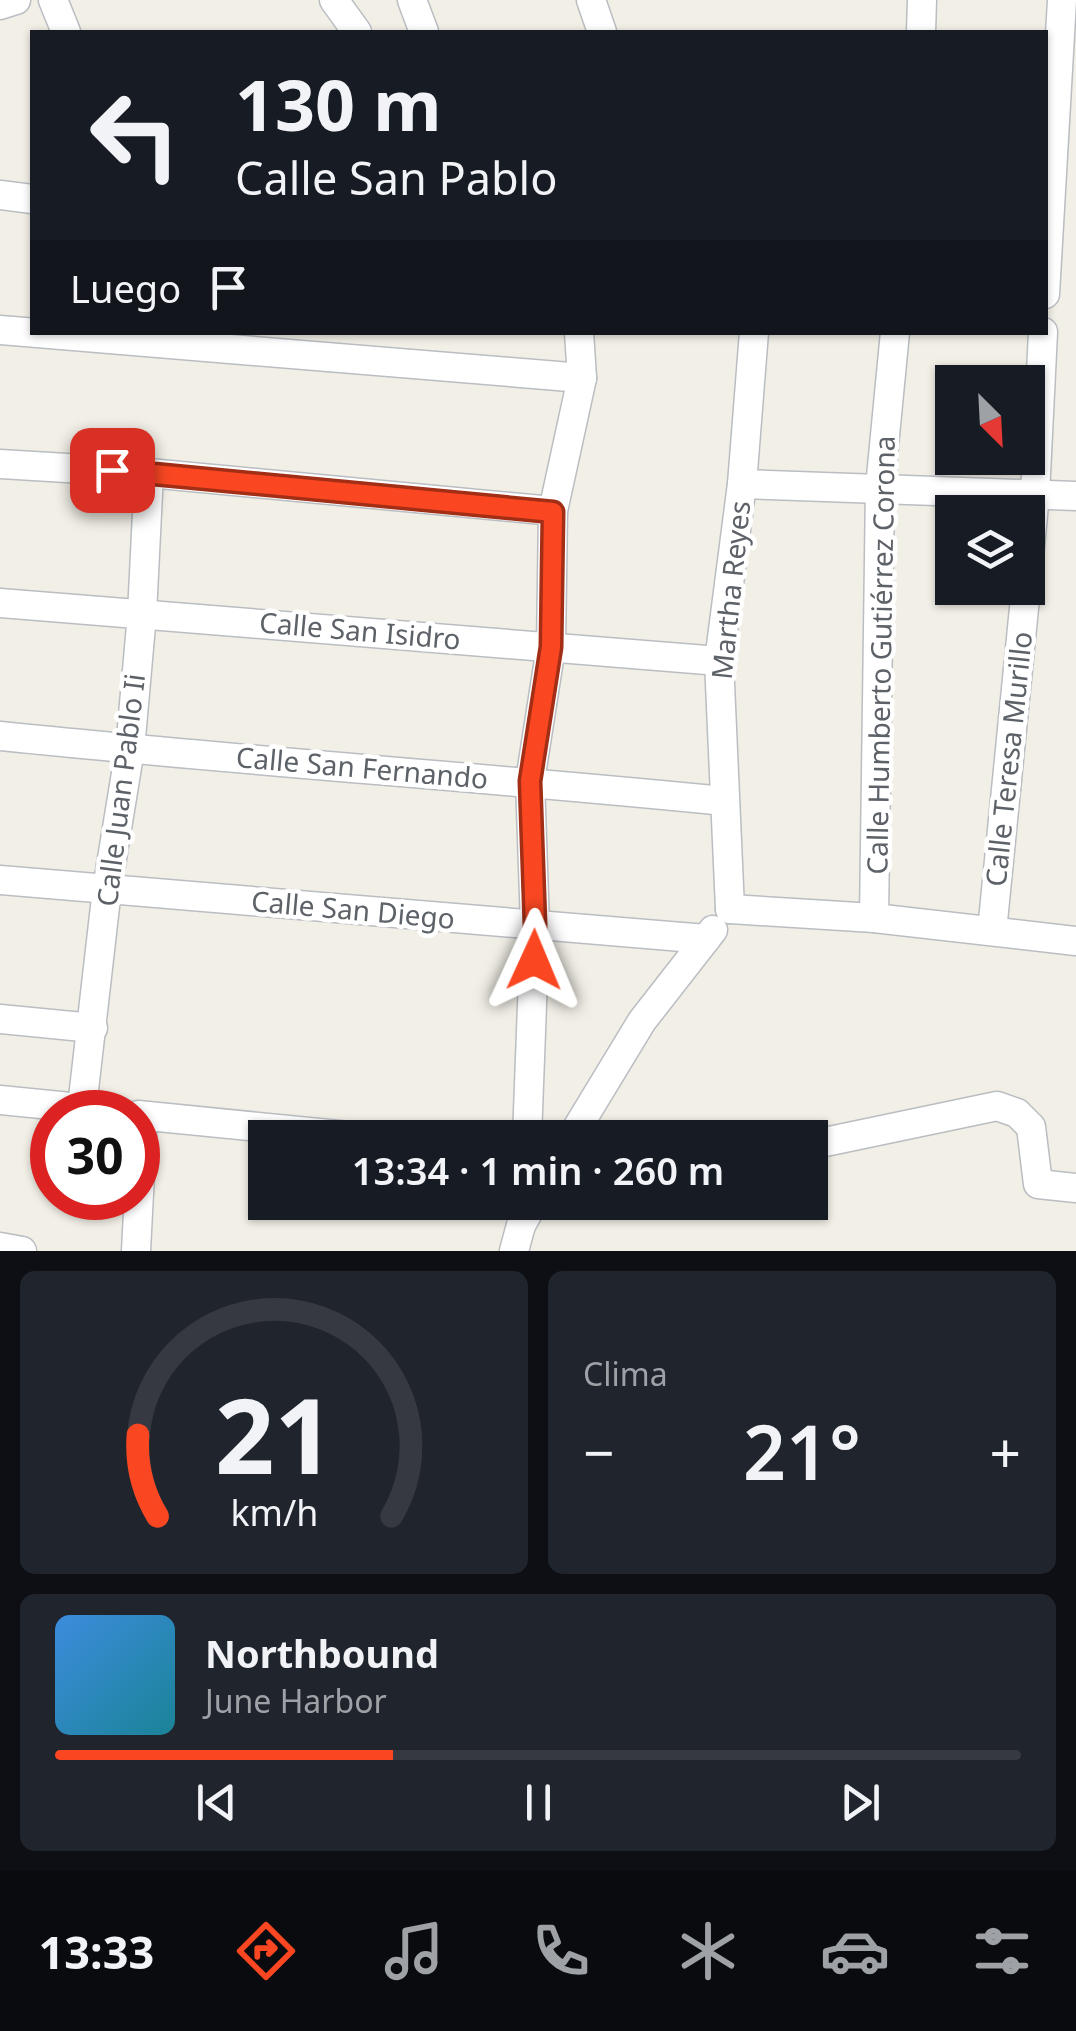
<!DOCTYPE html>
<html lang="es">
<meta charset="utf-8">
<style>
:root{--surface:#171b24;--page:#20242c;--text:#f1f3f6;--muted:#9ea1a6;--line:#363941;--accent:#fa4722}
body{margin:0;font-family:"Noto Sans",sans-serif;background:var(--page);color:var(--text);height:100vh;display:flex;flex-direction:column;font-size:38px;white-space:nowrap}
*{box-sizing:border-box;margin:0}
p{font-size:32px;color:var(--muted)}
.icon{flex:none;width:55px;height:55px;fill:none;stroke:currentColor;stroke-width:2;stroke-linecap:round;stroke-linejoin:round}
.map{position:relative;height:1251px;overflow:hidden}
.panel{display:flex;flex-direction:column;gap:20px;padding:20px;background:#0d0f14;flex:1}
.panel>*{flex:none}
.guide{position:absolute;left:30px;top:30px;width:1018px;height:305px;border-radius:0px;box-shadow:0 2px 8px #0004;background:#171b24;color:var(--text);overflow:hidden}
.needle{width:65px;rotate:156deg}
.tools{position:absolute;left:935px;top:365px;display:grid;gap:20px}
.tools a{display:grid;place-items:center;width:110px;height:110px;border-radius:0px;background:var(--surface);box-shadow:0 2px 8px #0004;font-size:50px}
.speed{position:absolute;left:30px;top:1090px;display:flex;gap:20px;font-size:50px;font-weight:700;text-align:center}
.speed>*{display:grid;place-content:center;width:130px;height:130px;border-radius:50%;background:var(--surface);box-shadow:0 2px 8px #0004;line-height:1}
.speed .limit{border:15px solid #d22;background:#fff;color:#111}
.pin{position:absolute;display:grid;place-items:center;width:85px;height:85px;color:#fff;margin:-42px;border-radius:20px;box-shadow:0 5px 15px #0006}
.me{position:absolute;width:110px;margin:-55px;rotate:1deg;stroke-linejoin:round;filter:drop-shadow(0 0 8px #0008)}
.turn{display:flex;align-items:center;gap:35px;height:210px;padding:0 40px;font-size:45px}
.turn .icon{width:130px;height:130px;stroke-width:2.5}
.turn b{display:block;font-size:70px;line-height:85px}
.then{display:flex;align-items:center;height:95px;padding:0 40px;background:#0003;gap:20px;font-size:38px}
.big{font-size:75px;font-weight:600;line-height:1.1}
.panel .card{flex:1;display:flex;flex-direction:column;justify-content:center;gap:15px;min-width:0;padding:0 35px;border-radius:15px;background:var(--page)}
.panel .dial{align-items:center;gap:0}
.dial svg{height:260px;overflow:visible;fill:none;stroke:var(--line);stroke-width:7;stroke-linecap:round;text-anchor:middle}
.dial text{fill:var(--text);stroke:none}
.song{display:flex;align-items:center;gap:30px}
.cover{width:120px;height:120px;border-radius:15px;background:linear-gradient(135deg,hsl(210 70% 55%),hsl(190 70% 35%))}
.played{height:10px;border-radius:5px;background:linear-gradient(90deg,var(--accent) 35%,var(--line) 35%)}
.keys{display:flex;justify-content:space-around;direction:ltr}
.heat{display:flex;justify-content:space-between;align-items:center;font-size:55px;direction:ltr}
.panel .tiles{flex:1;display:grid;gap:20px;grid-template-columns:1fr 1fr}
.card:last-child{grid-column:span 2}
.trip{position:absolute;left:248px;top:1120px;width:580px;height:100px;border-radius:0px;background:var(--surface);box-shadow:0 2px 8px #0004;font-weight:600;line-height:100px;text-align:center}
.tab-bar{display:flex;height:160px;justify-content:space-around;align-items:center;background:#090b0e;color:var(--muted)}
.tab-bar .icon{width:70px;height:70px}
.tab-bar .selected{color:var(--accent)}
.tab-bar b{font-size:45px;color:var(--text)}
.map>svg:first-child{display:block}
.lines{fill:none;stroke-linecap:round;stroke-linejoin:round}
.minor-casing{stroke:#babdc2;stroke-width:31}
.minor{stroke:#fff;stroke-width:28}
.route-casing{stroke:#a22e16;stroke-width:25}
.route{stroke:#fa4722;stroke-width:18}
.labels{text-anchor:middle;stroke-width:9;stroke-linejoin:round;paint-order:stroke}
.street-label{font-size:28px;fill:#5d6168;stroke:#fff}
</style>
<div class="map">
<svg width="1076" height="1251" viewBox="0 0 1076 1251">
<rect width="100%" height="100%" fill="#f1efe6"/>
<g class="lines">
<g class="minor-casing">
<g id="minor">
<polyline points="53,0 66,32"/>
<polyline points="334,0 357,32"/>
<polyline points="412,0 424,32"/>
<polyline points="591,0 602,32"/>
<polyline points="0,5 16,0"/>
<polyline points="921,32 922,0"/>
<polyline points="0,195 32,199"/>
<polyline points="1045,294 1062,0"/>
<polyline points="0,330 582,378"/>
<polyline points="0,464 149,473 553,511"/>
<polyline points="742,484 1076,496"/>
<polyline points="1028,567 1035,494 1043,332"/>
<polyline points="0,603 719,661"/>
<path d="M0 736C241 761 483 777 724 801"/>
<polyline points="0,880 706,939"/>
<polyline points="730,909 719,661 742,484 754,332"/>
<polyline points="730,909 874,918 1076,941"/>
<polyline points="874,918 880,487 895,332"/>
<polyline points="992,931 1026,588"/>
<polyline points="0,1019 93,1028"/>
<polyline points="0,1100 120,1112"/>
<polyline points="82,1107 107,889 130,749 142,614 149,473"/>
<polyline points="138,1115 370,1138"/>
<polyline points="527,1138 535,925 530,781 551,647 553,511 582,378 579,332"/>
<polyline points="571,1138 642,1021 713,930"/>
<polyline points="825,1142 997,1106 1017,1113 1031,1127 1038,1184 1076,1188"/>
<polyline points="0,1247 22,1251"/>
<polyline points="136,1251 143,1116"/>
<polyline points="514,1251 521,1225 534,1202"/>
</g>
</g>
<use href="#minor" class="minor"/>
</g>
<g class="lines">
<g class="route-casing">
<polyline id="route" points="112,470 553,512 551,647 530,781 535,925 534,960"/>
</g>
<use href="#route" class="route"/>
</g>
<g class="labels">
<g class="street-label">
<text transform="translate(731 590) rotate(-84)" y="10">Martha Reyes</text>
<text transform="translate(360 631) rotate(5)" y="10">Calle San Isidro</text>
<text transform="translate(881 655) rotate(-89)" y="10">Calle Humberto Gutiérrez Corona</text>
<text transform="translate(1009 759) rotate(-84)" y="10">Calle Teresa Murillo</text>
<text transform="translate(362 768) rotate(5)" y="10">Calle San Fernando</text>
<text transform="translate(121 790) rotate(-83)" y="10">Calle Juan Pablo Ii</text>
<text transform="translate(353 910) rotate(5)" y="10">Calle San Diego</text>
</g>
</g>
</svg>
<div class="tools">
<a><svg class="needle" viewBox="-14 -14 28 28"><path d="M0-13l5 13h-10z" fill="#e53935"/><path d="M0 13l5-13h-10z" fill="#9ea1a6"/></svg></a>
<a><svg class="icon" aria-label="layers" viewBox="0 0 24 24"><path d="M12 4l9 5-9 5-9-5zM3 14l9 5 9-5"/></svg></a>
</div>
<div class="speed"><div class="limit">30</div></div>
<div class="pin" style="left:112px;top:470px;background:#d93025"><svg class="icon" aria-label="arrive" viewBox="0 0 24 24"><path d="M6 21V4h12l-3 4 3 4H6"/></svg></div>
<svg class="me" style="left:534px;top:960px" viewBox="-20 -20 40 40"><path d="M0-17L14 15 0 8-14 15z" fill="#fa4722" stroke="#fff" stroke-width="4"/></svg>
<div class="trip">13:34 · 1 min · 260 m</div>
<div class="guide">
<div class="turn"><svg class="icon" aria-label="left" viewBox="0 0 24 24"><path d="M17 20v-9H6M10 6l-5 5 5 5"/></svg><div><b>130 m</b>Calle San Pablo</div></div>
<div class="then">Luego<svg class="icon" aria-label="arrive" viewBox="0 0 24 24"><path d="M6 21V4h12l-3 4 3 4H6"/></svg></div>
</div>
</div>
<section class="panel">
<div class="tiles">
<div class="card dial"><svg viewBox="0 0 100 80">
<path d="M14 69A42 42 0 1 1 86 69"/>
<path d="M14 69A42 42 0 0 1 8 44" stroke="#fa4722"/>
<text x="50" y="56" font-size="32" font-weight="700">21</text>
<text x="50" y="72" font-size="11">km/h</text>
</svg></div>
<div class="card"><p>Clima</p>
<div class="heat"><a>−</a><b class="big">21°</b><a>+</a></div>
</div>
<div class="card">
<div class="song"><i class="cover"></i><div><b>Northbound</b><p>June Harbor</p></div></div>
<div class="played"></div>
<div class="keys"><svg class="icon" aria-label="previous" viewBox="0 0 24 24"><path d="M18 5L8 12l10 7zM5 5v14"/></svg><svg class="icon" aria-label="pause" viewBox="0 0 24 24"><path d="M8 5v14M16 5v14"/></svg><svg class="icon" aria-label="next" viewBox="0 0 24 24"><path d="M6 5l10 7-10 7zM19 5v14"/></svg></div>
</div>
</div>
</section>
<nav class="tab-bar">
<b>13:33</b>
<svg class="icon selected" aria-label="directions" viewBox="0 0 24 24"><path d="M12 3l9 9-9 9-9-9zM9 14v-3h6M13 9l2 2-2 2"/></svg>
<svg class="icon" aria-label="music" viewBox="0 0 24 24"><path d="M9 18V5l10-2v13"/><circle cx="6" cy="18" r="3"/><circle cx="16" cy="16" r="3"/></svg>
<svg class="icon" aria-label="phone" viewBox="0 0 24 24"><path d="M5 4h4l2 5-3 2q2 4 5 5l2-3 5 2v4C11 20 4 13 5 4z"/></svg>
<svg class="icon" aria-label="climate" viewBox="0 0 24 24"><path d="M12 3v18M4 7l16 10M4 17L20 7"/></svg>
<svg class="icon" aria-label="car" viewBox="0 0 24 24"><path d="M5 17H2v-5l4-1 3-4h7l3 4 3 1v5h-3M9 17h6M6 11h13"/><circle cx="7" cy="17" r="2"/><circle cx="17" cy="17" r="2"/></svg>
<svg class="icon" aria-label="filters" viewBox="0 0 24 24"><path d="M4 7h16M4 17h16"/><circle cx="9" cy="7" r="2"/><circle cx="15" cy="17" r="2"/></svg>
</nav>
